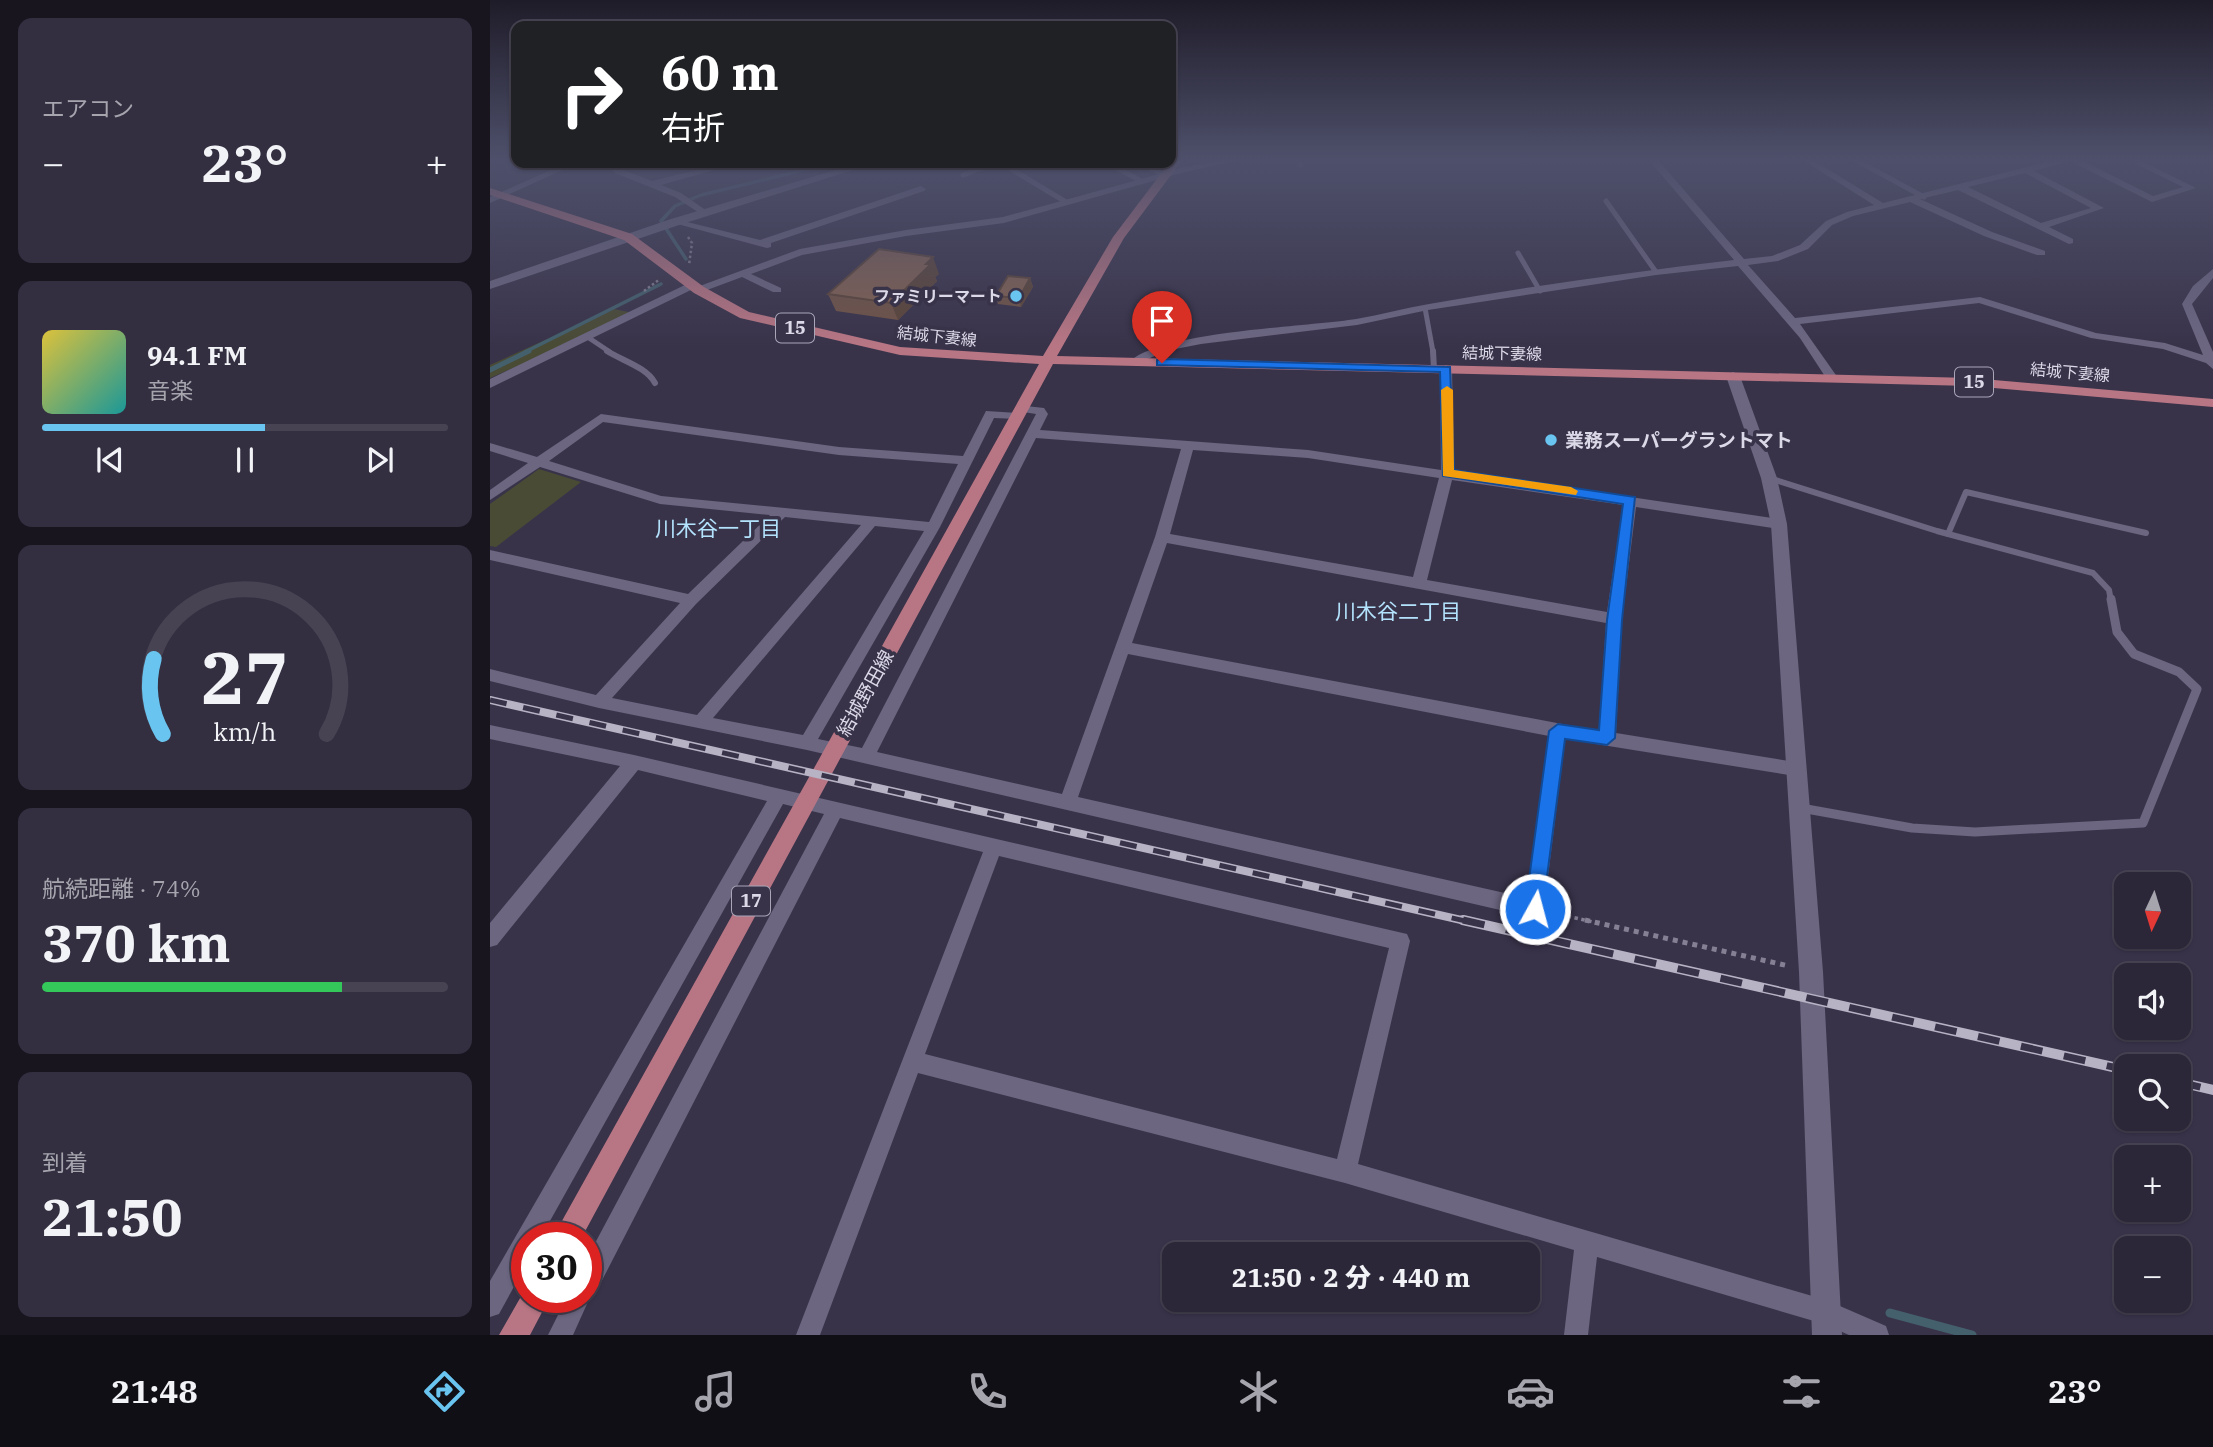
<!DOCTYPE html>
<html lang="ja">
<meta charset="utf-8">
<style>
:root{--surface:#2b2638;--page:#332e40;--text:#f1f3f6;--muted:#a6a5ae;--line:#474353;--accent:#69c4f0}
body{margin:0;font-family:"IBM Plex Serif","Noto Sans JP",serif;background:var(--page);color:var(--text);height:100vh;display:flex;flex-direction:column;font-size:26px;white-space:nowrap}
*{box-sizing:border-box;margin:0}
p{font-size:23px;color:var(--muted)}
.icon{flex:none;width:38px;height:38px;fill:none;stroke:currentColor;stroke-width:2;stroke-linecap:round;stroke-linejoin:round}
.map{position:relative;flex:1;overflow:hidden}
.details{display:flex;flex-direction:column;gap:18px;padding:18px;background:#18151f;width:490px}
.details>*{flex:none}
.banner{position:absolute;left:21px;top:21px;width:665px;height:147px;border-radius:14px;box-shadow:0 2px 5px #0004,0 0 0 2px var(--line);background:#202124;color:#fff;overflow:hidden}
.needle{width:46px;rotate:184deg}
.buttons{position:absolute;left:1624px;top:872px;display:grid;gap:14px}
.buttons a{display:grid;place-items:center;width:77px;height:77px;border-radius:14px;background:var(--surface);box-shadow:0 2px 5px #0004,0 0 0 2px var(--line);font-size:35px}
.speed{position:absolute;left:21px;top:1222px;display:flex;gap:14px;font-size:35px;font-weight:700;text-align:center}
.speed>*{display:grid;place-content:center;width:91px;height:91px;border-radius:50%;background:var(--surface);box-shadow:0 2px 5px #0004,0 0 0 2px var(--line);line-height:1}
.speed .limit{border:10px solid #d22;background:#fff;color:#111}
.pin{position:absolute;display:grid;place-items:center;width:60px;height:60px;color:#fff;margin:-72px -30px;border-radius:50% 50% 50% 0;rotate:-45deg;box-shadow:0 0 7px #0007}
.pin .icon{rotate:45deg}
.me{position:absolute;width:77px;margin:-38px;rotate:7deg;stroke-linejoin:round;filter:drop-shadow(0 0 5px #0008)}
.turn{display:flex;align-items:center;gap:24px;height:147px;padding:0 35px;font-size:32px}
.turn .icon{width:91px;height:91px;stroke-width:2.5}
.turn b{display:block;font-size:49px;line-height:60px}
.big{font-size:52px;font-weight:800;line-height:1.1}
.details .card{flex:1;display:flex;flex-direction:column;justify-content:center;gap:10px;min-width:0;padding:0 24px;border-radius:14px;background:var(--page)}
.details .dial{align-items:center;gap:0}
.dial svg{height:182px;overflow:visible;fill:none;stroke:var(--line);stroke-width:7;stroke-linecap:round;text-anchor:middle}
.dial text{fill:var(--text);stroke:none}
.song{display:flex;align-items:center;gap:21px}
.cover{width:84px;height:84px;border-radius:10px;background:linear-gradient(135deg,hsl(50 70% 55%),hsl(180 70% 35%))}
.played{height:7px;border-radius:4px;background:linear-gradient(90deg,var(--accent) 55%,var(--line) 55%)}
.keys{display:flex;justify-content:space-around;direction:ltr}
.heat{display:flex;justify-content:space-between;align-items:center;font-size:38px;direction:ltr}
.charge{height:10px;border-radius:5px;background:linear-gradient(90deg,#34c759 74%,var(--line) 0)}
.trip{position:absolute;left:672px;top:1242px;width:378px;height:70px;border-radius:14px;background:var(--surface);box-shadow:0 2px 5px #0004,0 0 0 2px var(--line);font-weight:800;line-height:70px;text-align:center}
.tabs{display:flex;height:112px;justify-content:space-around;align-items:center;background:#110f16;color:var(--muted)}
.tabs .icon{width:49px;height:49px}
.tabs .on{color:var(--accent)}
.tabs b{font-size:32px;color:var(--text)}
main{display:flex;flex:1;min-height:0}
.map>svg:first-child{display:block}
.green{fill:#4a4b35}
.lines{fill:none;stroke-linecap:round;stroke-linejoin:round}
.stream-far2{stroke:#44606d;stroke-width:3.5}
.stream-far1{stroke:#44606d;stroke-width:5}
.stream{stroke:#44606d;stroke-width:9}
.path-far2{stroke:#858093;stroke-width:2.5;stroke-dasharray:2.5 2.5;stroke-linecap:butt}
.path-far1{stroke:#858093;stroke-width:3.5;stroke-dasharray:3.5 3.5;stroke-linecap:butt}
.path{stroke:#858093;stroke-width:5;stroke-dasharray:5 5;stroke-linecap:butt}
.service-far2{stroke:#6c6681;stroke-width:5}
.service-far1{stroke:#6c6681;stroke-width:6}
.service{stroke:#6c6681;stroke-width:9}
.minor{fill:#6c6681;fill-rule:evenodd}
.tertiary{fill:#6c6681;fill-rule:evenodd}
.primary{fill:#b87684;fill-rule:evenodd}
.rail-far1-casing{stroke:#b7b3c4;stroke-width:8}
.rail-casing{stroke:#b7b3c4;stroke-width:10}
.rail-far1{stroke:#39334a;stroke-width:5;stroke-dasharray:17;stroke-linecap:butt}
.rail{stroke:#39334a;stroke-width:7;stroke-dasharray:22;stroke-linecap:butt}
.wall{fill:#715447}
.shaded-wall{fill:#5c4539}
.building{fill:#836252;stroke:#5c4539;stroke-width:2}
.route{fill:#1a73e8;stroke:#114b97;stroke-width:2}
.slow{fill:#f59e0b}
.poi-dot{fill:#69c4f0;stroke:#39334a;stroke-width:2.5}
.labels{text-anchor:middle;stroke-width:7;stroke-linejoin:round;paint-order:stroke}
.far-poi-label{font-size:16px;font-weight:bold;fill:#dbd8e7;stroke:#39334a;text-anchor:end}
.far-street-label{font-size:16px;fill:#dbd8e7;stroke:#39334a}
.shield{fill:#39334a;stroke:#aaa6b8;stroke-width:2}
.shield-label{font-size:18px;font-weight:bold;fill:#dbd8e7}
.poi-label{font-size:19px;font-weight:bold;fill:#dbd8e7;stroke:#39334a;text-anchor:start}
.street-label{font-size:19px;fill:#dbd8e7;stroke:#39334a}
.neighbourhood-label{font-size:21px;fill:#b3e2fc;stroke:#39334a}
</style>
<main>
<section class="details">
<div class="card"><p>エアコン</p>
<div class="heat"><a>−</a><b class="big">23°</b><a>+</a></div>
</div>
<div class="card">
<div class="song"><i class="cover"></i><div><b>94.1 FM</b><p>音楽</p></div></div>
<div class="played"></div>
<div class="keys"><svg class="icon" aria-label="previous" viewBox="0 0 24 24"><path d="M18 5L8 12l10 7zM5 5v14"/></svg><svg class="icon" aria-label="pause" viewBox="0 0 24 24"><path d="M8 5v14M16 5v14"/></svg><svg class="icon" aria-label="next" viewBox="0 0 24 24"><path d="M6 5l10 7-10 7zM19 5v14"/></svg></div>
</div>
<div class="card dial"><svg viewBox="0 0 100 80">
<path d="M14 69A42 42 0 1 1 86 69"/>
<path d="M14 69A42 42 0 0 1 10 36" stroke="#69c4f0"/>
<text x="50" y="56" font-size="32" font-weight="700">27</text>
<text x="50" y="72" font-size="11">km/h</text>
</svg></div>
<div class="card"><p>航続距離 · 74%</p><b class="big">370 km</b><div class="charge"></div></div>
<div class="card"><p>到着</p><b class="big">21:50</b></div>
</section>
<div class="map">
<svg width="1723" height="1335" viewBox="0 0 1723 1335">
<rect width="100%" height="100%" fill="#39334a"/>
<g class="green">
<polygon points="124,309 148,314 0,378 0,365"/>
<polygon points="49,469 91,482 6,547 0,546 0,504"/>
</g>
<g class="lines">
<g class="stream-far2">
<polyline points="196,259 171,221 185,206 211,195 343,163"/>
<polyline points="35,352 171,284"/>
</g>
<polyline class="stream-far1" points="0,370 39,351"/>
<polyline class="stream" points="1400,1313 1482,1335"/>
<g class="path-far2">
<polyline points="198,237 202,243 199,265"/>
<polyline points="154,291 170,279"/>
</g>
<polyline class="path-far1" points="1064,913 1103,922"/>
<polyline class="path" points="1095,920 1299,966"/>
<g class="service-far2">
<polyline points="807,159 811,165"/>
<polyline points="1364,159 1434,197"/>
<polyline points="511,163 576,202"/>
<polyline points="618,163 651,181"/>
<polyline points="651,163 674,175"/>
<polyline points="473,175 505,163"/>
<polyline points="1116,201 1166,272"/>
<polyline points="1028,253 1050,291"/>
<polyline points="935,308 943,352"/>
<polyline points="99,338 120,352"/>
</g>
<g class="service-far1">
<path d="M117 351C133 361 156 367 165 383"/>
<polyline points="943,351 944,369"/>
<polyline points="1279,478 1447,531 1603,573 1619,590 1621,601"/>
<polyline points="1458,534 1476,492 1656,533"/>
</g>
<polyline class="service" points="1311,808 1422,828 1485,832 1653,823 1707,689 1689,672 1644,654 1627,632 1621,599"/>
<g class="minor">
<polygon points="737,159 754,159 695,172 514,223 416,236 312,255 261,274 291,288 291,292 283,292 252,277 209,293 205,292 205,288 0,388 0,379 199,283 207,283 207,287 310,249 416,230 513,217 691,168"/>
<path d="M1158 159H1167L1254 259 1282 256 1310 245 1336 221 1357 212 1384 205 1311 159H1321L1393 203 1569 159H1589L1663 196 1693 187 1636 159H1647L1706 188 1662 202 1580 161 1544 171 1614 208 1559 227 1583 239V243L1579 244 1468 190 1430 199 1502 232 1555 251V255H1547L1494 236 1420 202 1363 216 1342 225 1318 249 1288 261 1258 265 1305 318 1490 297 1606 333 1675 343 1713 355 1692 304 1703 286 1723 269V278L1702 304 1723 352V369L1716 363 1673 349 1601 338 1489 303 1310 324 1348 378 1342 382 1338 381 1310 338 1248 266 1166 275 938 310 867 325 711 344 675 351 645 365 639 362C672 331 816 327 866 319 891 315 914 308 939 304 1040 286 1142 272 1244 260ZM1535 173 1601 208 1551 223 1478 187Z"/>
<polygon points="77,163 88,163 0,203 0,197"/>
<polygon points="115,163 124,163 131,169 162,181 235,163 249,163 171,185 191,193 217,211 219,213 214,216 185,197 125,173"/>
<polygon points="431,186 436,189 434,191 281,243 281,247 277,248 180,222 185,219 270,240"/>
<path d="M956 365 962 369 964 471 1289 519 1296 524 1289 529 1146 507 1132 619 1126 733 1305 762 1311 764 1314 769 1311 774 1305 776 1075 739 1054 909 1052 915 1045 918 317 750 109 708 0 681V669L106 695 190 603 0 560V550L198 594 280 515 170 504 50 467 0 500V490L38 463 0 451V443L47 457 111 414 349 447 473 456 496 411 530 413V419L504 418 450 527 328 739 372 748 546 414 527 411V405L554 408 558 414 550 430 818 450 951 470 950 369ZM113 422 349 455 468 464 439 522 171 496 59 461ZM546 438 691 449 665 537 572 794 387 752ZM703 450 818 458 949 478 923 577 680 534ZM962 480 1133 505 1117 612 937 580ZM295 517 371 525 207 715 122 698 206 604ZM385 526 434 531 313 735 223 718ZM677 543 1116 623 1109 731 642 643ZM638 654 1059 736 1037 898 588 797Z"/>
<path d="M0 725 144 755 917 934 920 941 868 1164 1336 1300 1396 1326 1399 1335H1359L1334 1324 1107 1257 1098 1335H1074L1084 1250 855 1183 428 1073 330 1335H306L493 852 350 818 105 1294 101 1295 83 1335H58L77 1297H96V1260L334 814 293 804 51 1237H37V1263L9 1314 0 1317V1281L277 801 148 770 7 945 0 947V923L130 766 0 739ZM509 856 899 948 847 1159 435 1054Z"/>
</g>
<g class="tertiary">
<polygon points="369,163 385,163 189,225 0,289 0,281 181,219"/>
<polygon points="1243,372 1250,376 1287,478 1297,524 1333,972 1352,1335 1322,1335 1309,972 1281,524 1271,478 1236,376"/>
</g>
<g class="primary">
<polygon points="682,159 693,159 634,238 567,356 1481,378 1723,399 1723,407 1481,386 563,364 92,1237 63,1237 549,364 410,355 250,318 204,293 134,240 0,195 0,188 142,234 214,287 259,312 410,347 553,356 623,237"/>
<polygon points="37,1286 37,1297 60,1297 40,1335 9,1335"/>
</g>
<g class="rail-far1-casing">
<polyline id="rail-far1" points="0,700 980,922"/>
</g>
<g class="rail-casing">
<g id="rail">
<polyline points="973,920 1636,1070"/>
<polyline points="1689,1082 1723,1090"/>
</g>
</g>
<use href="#rail-far1" class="rail-far1"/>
<use href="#rail" class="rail"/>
</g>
<g class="wall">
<polygon points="449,274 445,277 447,281 408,320 346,311 338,294"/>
<polygon points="540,278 543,287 531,307 508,304 506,296"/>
</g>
<g class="shaded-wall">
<polygon points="443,257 449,274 445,277 447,281 408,320 401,303"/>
<polygon points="540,278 543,287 531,307 529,298"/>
</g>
<g class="building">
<polygon points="389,249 443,257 436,264 441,264 401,303 338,294"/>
<polygon points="518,276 540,278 529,298 506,296"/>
</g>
<linearGradient id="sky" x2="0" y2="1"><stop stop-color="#1f1c29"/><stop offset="0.46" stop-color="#4e506b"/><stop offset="1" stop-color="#4e506b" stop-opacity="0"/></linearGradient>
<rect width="1723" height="346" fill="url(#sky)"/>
<polygon class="route" points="672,359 960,367 964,470 1145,497 1132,620 1125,738 1117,745 1075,739 1052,915 1045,918 1038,915 1035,909 1059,731 1068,724 1109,730 1117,620 1133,504 953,476 950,372 667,365 667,360"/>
<polygon class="slow" points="957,386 963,390 964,470 1081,487 1088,491 1086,495 953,476 951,390"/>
<g class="poi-dot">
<circle cx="526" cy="296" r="7"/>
<circle cx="1061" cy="440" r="7"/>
</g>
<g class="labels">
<g class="far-poi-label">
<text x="512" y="302">ファミリーマート</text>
</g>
<g class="far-street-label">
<text transform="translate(447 336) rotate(6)" y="6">結城下妻線</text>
<text transform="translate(1012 353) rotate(1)" y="6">結城下妻線</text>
<text transform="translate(1580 372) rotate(5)" y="6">結城下妻線</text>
</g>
<g class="shield">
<rect x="286" y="313.5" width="38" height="29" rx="5"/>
<rect x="1465" y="367.5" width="38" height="29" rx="5"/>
<rect x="242" y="886.5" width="38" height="29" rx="5"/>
</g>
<g class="shield-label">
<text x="305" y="334">15</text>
<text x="1484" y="388">15</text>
<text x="261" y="907">17</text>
</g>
<g class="poi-label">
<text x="1075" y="447">業務スーパーグラントマト</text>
</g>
<g class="street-label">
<text transform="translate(375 693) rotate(-61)" y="7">結城野田線</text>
</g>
<g class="neighbourhood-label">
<text x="228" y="536">川木谷一丁目</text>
<text x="908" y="619">川木谷二丁目</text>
</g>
</g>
</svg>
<div class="buttons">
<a><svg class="needle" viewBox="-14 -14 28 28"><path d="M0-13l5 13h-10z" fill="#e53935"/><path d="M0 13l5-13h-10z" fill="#a6a5ae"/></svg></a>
<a><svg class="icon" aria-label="sound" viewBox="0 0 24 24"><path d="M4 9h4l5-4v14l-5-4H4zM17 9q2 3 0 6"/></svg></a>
<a><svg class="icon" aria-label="search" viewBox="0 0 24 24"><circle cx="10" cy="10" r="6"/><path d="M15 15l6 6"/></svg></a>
<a>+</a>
<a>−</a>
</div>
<div class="speed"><div class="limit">30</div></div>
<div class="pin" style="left:672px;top:363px;background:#d93025"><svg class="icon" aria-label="arrive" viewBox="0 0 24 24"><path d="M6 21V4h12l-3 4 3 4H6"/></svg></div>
<svg class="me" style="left:1045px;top:909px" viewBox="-20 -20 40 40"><circle r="17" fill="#1a73e8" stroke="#fff" stroke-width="3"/><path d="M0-11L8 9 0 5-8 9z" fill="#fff"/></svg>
<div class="trip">21:50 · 2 分 · 440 m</div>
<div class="banner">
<div class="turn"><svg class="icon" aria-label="right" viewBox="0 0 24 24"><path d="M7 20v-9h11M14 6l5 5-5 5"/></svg><div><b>60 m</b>右折</div></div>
</div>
</div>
</main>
<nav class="tabs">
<b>21:48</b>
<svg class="icon on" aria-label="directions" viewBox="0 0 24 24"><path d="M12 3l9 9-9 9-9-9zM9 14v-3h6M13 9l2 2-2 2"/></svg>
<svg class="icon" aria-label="music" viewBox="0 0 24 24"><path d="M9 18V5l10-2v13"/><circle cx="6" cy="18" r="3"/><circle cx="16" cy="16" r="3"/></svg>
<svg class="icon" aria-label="phone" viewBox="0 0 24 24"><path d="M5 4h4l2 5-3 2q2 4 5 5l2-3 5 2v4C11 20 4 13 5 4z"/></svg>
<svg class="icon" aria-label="climate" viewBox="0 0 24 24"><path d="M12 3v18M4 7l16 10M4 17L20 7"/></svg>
<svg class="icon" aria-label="car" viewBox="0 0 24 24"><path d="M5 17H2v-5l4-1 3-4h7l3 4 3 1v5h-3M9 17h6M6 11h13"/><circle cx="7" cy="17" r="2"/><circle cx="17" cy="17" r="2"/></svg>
<svg class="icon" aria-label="filters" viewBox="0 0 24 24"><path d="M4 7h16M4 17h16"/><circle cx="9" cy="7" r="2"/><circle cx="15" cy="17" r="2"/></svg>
<b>23°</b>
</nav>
